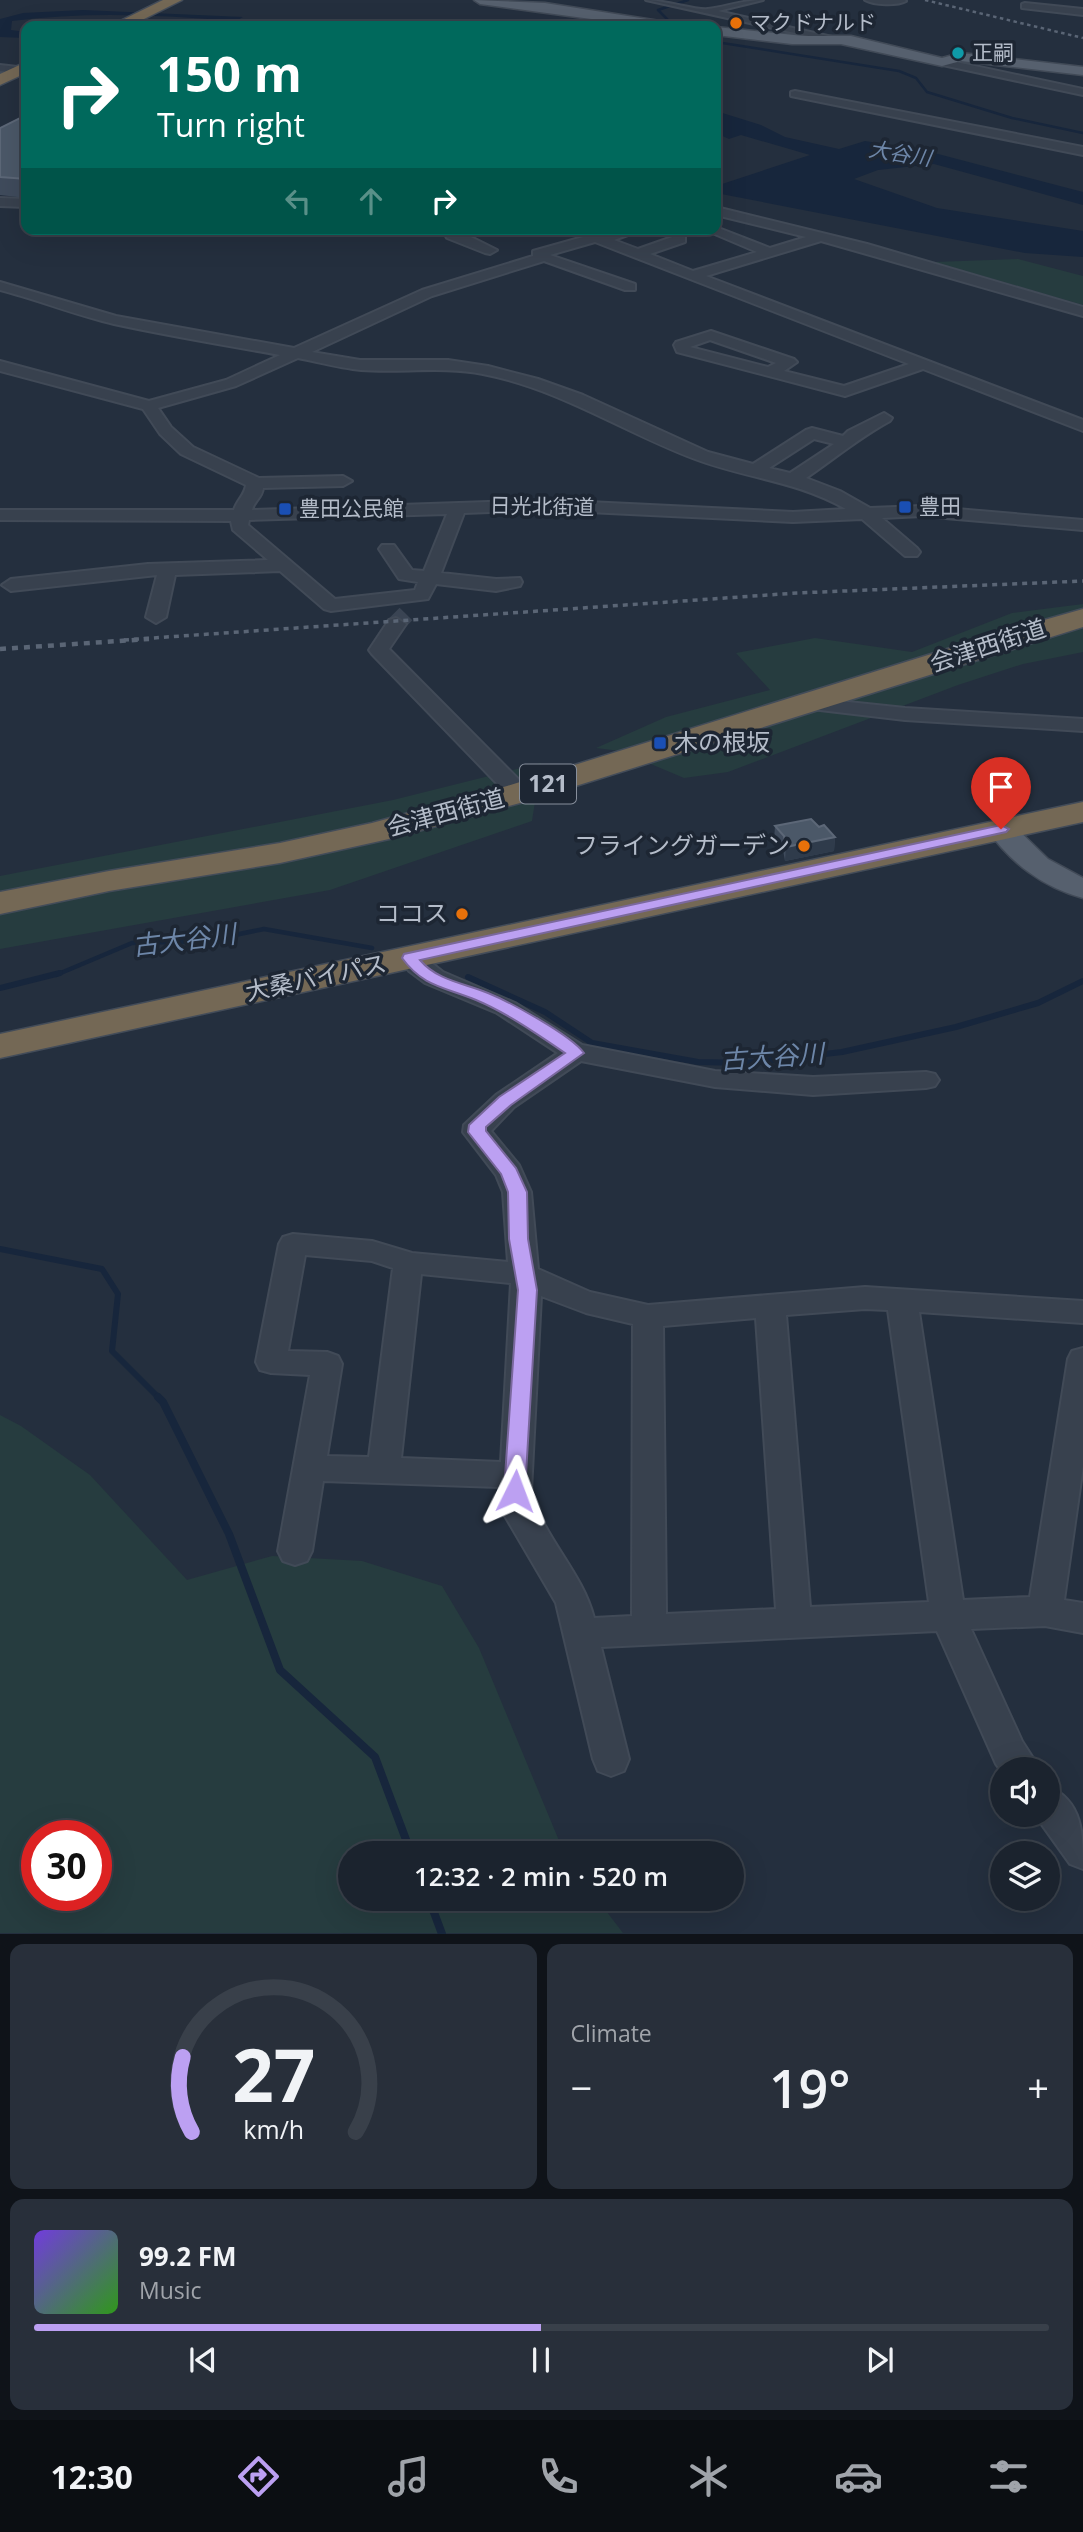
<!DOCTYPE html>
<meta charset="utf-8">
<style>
:root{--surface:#1b232e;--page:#282f3a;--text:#f1f3f6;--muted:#a0a4aa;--line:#39404a;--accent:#bca0f2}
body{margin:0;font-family:"Open Sans","Noto Sans JP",sans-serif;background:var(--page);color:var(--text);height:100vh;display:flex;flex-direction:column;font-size:26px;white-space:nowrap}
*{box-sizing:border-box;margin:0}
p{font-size:23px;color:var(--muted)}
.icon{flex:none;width:38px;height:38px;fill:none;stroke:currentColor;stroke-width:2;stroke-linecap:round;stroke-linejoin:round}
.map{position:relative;height:1934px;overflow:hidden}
.panel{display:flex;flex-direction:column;gap:10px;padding:10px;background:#0f1319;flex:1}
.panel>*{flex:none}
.hud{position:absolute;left:21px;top:21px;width:700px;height:214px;border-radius:14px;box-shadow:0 7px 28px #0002,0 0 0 2px var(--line);background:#00695c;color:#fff;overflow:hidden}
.controls{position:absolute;left:990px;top:1757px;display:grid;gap:14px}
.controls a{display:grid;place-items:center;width:70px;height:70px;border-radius:50%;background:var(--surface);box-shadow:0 7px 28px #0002,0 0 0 2px var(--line);font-size:35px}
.speed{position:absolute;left:21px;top:1820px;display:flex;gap:14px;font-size:35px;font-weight:700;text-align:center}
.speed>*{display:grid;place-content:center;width:91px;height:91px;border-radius:50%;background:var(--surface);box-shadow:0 7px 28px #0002,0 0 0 2px var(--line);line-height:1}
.speed .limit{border:10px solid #d22;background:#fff;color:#111}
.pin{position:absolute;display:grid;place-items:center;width:60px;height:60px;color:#fff;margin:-72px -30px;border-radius:50% 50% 50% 0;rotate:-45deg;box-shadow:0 0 7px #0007}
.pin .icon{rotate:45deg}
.me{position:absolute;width:77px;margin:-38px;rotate:3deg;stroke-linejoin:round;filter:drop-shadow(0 0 5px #0008)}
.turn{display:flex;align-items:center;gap:24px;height:147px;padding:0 21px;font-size:32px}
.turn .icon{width:91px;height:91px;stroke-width:2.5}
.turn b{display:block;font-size:49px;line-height:60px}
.lanes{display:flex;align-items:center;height:66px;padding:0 21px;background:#0003;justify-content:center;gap:35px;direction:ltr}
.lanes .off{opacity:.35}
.big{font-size:52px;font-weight:600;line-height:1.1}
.panel .card{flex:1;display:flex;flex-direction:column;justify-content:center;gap:10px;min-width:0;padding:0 24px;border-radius:14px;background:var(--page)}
.panel .dial{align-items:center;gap:0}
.dial svg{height:182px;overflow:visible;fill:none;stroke:var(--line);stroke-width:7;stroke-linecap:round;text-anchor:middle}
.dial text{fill:var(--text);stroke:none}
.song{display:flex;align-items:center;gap:21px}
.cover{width:84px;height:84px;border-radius:10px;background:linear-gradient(135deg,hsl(260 70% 55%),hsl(110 70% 35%))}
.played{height:7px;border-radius:4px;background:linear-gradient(90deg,var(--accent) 50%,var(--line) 50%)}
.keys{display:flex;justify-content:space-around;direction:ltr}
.heat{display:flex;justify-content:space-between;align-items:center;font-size:38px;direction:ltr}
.panel .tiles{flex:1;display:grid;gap:10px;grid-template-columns:1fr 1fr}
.card:last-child{grid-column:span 2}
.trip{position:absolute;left:338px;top:1841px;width:406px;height:70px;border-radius:35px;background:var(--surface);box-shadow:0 7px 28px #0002,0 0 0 2px var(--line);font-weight:600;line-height:70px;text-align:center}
.menu{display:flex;height:112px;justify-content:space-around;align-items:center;background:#0b0e12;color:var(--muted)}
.menu .icon{width:49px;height:49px}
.menu .current{color:var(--accent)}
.menu b{font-size:32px;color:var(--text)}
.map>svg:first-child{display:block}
.green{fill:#263c3f;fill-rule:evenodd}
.water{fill:#17263c}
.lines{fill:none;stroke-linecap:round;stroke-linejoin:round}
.stream-far3{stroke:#17263c;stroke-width:2.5}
.stream-far2{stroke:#17263c;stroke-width:4.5}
.stream-far1{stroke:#17263c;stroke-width:6}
.stream{stroke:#17263c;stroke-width:8}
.minor-tunnel{stroke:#3a4453;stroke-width:18;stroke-dasharray:18 9;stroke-linecap:butt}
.minor-casing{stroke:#414a57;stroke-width:4}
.major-casing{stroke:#414a57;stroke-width:3}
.highway-casing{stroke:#434c59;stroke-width:3}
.minor{fill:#38414e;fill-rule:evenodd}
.major{fill:#56606e;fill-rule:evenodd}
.highway{fill:#746855;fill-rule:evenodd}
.rail-far2{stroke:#5a6575;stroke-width:2.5;stroke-dasharray:3.5 3.5;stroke-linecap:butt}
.rail-far1{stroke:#5a6575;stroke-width:3.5;stroke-dasharray:5 5;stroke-linecap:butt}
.rail{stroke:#5a6575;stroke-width:4.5;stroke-dasharray:6 6;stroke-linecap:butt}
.wall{fill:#3f4b5c}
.shaded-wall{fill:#2f3b4b}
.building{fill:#4b5868;stroke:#5c6777;stroke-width:2}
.route{fill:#bca0f2;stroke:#7a689d;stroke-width:2}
.food-dot{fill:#e8710a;stroke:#1d2633;stroke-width:2.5}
.culture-dot{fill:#0f9aa8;stroke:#1d2633;stroke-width:2.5}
.transit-dot{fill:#1a4fb4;stroke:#1d2633;stroke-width:2.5}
.labels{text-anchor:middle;stroke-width:7;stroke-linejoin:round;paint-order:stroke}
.far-poi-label{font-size:21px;fill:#b4bcc9;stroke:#1d2633;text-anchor:start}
.far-water-label{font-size:21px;font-style:italic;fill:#6d86a8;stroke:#1d2633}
.far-street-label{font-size:21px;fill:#b4bcc9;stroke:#1d2633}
.shield{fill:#1d2633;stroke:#878f9c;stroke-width:2}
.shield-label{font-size:23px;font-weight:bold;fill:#b4bcc9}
.street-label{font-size:24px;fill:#b4bcc9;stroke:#1d2633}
.poi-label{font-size:24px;fill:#b4bcc9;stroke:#1d2633;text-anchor:end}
.water-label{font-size:26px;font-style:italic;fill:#6d86a8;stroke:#1d2633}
</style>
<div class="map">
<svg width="1083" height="1934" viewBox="0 0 1083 1934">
<rect width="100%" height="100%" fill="#242f3e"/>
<g class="green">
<polygon points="1018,259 1083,276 1083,305 934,262"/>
<polygon points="1083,604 1083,652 1023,664 958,685 728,772 684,778 620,751 596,748 666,717 770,690 736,653 815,638 912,652 1012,613"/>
<polygon points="541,763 532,821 330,890 0,949 0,876 393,800"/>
<path d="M0 1415 21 1426 90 1475 187 1580 272 1556 362 1561 442 1586 479 1648 560 1843 567 1853H350V1899H597L623 1933H0ZM37 1836H96V1895H37Z"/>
</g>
<g class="water">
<path d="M83 10 243 17 236 21C162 15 86 11 12 21L11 30 26 32V38L0 37V19L23 13Z"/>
<polygon points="716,111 761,125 785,137 839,149 865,141 923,150 1083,192 1083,205 934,164 878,170 854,179 937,208 1083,231 1083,257 1025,253 716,193 716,186 810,155 741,135 729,139 716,133"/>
</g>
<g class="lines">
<g class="stream-far3">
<polyline points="674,26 658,10 688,0"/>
<polyline points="716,42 899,71 916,78 927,92 1012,118 1083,133"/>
</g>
<polyline class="stream-far2" points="56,975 132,943 205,941 264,929 372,948"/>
<g class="stream-far1">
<polyline points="468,977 545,1012 592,1043 698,1062 746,1063 842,1052 956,1027 1038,1003 1083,981"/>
<polyline points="0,988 60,973"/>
<polyline points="0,1249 102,1269 118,1294 112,1351 160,1399"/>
</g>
<g class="stream">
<polyline points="158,1397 163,1402 229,1534 280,1670 375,1757 411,1853"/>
<polyline points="429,1899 442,1934"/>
</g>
<polyline class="minor-tunnel" points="396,624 406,614"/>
<g class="minor-casing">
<g id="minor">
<path d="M646 0C663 0 698 11 708 9 725 7 743 0 763 0L718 11 841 39 836 42Z"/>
<path d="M865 0H905L906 1C897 6 874 5 865 0Z"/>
<polygon points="1025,3 1083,9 1083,15 1022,8 1022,4"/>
<polygon points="942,59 1083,89 1083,95 938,64 938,60"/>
<polygon points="0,65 26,68 26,74 0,71"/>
<polygon points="795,91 1083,147 1083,155 791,96 791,92"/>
<polygon points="0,198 26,199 26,207 0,206"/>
<path d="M716 207 867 244 1083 307V316L821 241 706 276 1083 420V431L923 369 845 396 677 352 674 345 676 342 711 331 794 359 797 362 784 371 844 386 909 364 595 242 550 255 635 284V290H625L544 261 432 296 312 352 360 360H448L488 366 538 379 583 395 708 452 753 464 806 430 812 428 843 436 848 431 884 413 892 418 890 421C860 437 834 459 806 478L840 491 870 508 922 506 1083 520V530L922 516 882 518 917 548 920 552 917 556H905L862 519 793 522 547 510 464 513 441 573 496 579 520 578 522 582 520 586 496 591 436 584 428 599 331 611 324 609 280 571 175 575 166 617 156 623 146 617 157 575 11 591 2 585 11 579 148 564 268 560 233 530 231 521 0 520V510H234C237 500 245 495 246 485L181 454 160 434 143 409 0 371V361L149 401 226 380 280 355C225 345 169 336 114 324 75 315 39 300 0 290V282L116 316 294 348 422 290 533 256V251L583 237 567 229H586L602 236 623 229H644L614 240 638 249 675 236H685V242L650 254 693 271 757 252 703 229H716V227L770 248 806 237 716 215ZM710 340 776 363 768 367 690 347ZM298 358C318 362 340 368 361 370 401 373 443 366 483 374 560 389 623 432 695 459 748 479 794 480 846 509L793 512 547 500 252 510C254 501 262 498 263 488L343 486 352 481 343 476 259 478 193 447 171 427 158 408 236 386ZM814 439 834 444 790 473 769 468ZM447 514 424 571 412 570 394 545H382L379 549 399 579 418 582 415 590 335 599 248 525 249 520Z"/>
<polygon points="442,229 455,229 497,250 490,254 485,253 447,238"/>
<polygon points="396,618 406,624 389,649 527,788 530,793 527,798 511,798 372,654 369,650 389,620"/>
<polygon points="810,698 905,708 1083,719 1083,731 905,720 803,708 800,704 803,700"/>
<path d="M410 951 419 953 443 972 515 1003 582 1045 715 1071 813 1077 926 1072 935 1074 939 1080 935 1086 926 1088 813 1095 715 1087 581 1061 514 1107 491 1131 519 1165 531 1192 538 1269 590 1292 648 1305 865 1287 1083 1301V1323L919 1312 963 1600 1030 1597 1068 1359 1072 1351 1083 1348V1466L1064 1600 1083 1603V1633L1045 1626 971 1629 1022 1741 1040 1769H1003V1773L996 1764 937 1631 601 1647 629 1759 624 1771 611 1776 598 1771 593 1759 556 1603 505 1516 499 1487 323 1481 312 1551 307 1561 295 1565 283 1561 278 1551 310 1375 271 1373 260 1370 256 1362 279 1244 283 1237 293 1234 372 1241 412 1253 508 1262 503 1192 496 1175 463 1132 464 1125 496 1095 558 1053 497 1013 425 983 409 971 398 958 401 953ZM305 1255 372 1261 393 1268 369 1457 327 1456 342 1364 338 1356 327 1352 288 1351ZM421 1274 511 1283 501 1462 401 1458ZM541 1296 586 1313 633 1324 632 1616 594 1618C582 1571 543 1538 531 1491ZM865 1309 888 1310 929 1602 810 1607 786 1315ZM756 1318 776 1609 666 1614 663 1326Z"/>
<path d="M1048 1786C1083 1801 1083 1834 1083 1869L1070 1864 1035 1815H1048Z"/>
</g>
</g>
<g class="major-casing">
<g id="major">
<polygon points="474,0 545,3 666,22 672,26 643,26 480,4"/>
<polygon points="716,27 804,36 851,36 942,58 961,53 1083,67 1083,75 961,61 942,66 841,44 792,44 716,35"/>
<path d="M1001 820 1011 823 1048 859 1083 878V898C1044 888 1009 862 987 829L991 823Z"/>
</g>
</g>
<g class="highway-casing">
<g id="highway">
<polygon points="163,0 182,0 130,26 110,26"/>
<polygon points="26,62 26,73 0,85 0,74"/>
<polygon points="1083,609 1083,627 531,800 389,839 280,863 109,891 0,914 0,892 109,871 280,843 372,823 507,786 1002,632"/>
<polygon points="1083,802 1083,822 0,1058 0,1034"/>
</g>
</g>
<use href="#minor" class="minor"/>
<use href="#major" class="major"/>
<use href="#highway" class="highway"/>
<polyline class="rail-far2" points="925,0 1083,38"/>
<polyline class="rail-far1" points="124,640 797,593 1083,581"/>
<polyline class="rail" points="0,649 149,639"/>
</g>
<g class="wall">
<polygon points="26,115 26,198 0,195 0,128"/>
<polygon points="775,826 819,827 835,837 834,851 785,861 783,850 774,840"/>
</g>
<polygon class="shaded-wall" points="835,837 834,851 785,861 786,847"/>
<g class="building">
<polygon points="26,115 26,179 0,177 0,128"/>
<polygon points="811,819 819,827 824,825 835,837 786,847 784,836 775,826"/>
</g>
<path class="route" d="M1001 825 1009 829 1006 832 420 960C438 981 464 983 488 993 510 1002 571 1035 584 1053L511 1105 486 1127V1131L516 1168 527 1192 528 1239 537 1290 525 1491 522 1497 515 1499 507 1497 504 1491 518 1290 509 1239 508 1192 501 1174 468 1132 469 1125 499 1097 565 1053C537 1034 507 1013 476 1000 445 987 423 987 402 958L404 954Z"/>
<g class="food-dot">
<circle cx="736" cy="23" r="7"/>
<circle cx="804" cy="846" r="7"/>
<circle cx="462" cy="914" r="7"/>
</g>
<circle class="culture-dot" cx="958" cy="53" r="7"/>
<g class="transit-dot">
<rect x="898" y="500" width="14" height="14" rx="3.5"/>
<rect x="278" y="502" width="14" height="14" rx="3.5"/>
<rect x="653" y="736" width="14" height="14" rx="3.5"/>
</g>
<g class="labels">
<g class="far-poi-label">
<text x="750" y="30">マクドナルド</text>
<text x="972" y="60">正嗣</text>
<text x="919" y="514">豊田</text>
<text x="299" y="516">豊田公民館</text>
</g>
<g class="far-water-label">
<text transform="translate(900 154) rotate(9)" y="7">大谷川</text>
</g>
<g class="far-street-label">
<text transform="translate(542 507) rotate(1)" y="7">日光北街道</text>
</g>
<rect class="shield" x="520" y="764.5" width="56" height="39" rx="5"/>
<g class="shield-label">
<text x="548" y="792">121</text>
</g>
<g class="street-label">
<text transform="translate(988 646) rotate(-18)" y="8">会津西街道</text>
<text transform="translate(446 813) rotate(-15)" y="8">会津西街道</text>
<text transform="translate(316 978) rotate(-12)" y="8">大桑バイパス</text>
</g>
<g class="poi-label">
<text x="674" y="751" text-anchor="start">木の根坂</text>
<text x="790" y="854">フライングガーデン</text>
<text x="448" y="922">ココス</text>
</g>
<g class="water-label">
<text transform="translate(184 940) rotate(-7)" y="9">古大谷川</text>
<text transform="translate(772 1057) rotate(-4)" y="9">古大谷川</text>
</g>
</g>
</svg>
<div class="controls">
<a><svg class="icon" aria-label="sound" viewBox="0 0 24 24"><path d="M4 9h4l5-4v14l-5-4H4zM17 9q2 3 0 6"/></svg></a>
<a><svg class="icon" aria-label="layers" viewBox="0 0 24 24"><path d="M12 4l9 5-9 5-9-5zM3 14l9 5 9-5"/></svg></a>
</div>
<div class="speed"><div class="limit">30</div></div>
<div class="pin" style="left:1001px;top:829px;background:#d93025"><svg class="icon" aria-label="arrive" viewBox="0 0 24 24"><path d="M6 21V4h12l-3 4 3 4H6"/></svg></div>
<svg class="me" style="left:515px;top:1491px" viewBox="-20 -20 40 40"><path d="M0-17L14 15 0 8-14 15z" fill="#bca0f2" stroke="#fff" stroke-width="4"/></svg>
<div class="trip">12:32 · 2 min · 520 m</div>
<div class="hud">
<div class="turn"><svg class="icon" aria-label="right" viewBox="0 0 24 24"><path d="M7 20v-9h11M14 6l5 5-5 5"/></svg><div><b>150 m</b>Turn right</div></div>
<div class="lanes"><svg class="icon off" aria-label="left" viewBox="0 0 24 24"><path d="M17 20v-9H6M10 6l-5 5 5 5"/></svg><svg class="icon off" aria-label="ahead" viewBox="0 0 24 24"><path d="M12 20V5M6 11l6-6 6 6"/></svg><svg class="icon" aria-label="right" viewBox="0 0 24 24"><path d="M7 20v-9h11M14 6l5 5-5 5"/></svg></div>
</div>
</div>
<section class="panel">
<div class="tiles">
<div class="card dial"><svg viewBox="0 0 100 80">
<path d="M14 69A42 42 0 1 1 86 69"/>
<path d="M14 69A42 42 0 0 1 10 36" stroke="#bca0f2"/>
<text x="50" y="56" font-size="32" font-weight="700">27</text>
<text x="50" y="72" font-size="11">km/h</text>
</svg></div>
<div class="card"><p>Climate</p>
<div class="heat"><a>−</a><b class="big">19°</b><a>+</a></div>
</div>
<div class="card">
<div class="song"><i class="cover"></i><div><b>99.2 FM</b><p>Music</p></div></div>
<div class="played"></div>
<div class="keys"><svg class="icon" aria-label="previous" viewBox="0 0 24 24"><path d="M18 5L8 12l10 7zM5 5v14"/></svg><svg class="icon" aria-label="pause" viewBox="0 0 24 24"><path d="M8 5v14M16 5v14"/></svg><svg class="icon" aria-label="next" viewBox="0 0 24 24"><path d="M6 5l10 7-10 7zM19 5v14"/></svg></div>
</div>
</div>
</section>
<nav class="menu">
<b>12:30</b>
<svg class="icon current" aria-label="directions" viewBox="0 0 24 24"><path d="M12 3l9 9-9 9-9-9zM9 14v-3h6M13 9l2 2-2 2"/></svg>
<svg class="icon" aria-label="music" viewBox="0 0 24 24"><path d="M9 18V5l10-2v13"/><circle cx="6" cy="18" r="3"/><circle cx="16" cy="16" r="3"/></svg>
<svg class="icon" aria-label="phone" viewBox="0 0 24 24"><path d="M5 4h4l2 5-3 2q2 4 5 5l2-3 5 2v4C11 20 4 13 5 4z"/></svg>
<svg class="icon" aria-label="climate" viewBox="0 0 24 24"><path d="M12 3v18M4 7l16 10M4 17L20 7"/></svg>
<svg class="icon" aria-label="car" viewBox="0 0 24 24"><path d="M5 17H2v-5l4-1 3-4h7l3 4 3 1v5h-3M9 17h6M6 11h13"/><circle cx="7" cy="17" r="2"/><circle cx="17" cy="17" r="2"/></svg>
<svg class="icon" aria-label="filters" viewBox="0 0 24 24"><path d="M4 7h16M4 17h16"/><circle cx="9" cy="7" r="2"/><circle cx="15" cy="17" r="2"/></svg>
</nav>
